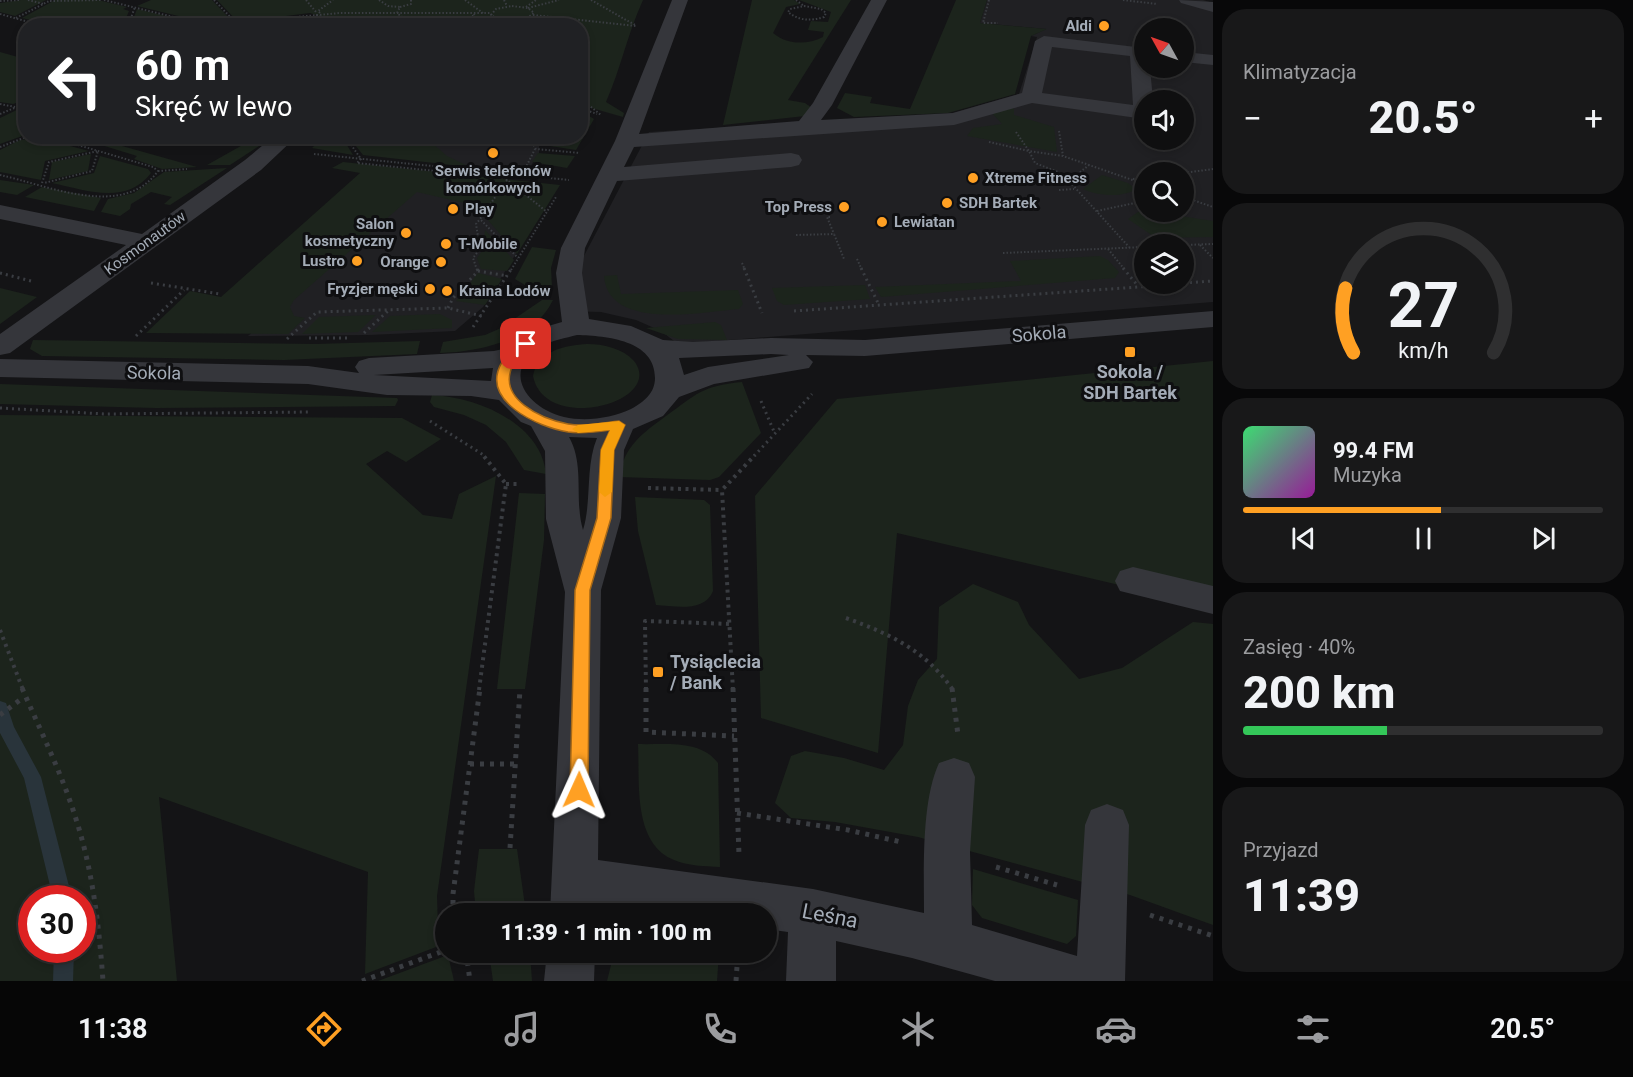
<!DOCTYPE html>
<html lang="pl">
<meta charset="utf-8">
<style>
:root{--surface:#0f0f10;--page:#181819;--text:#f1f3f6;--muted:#9b9c9f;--line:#2f2f30;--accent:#ffa023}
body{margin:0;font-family:Roboto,sans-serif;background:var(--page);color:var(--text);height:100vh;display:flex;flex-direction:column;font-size:22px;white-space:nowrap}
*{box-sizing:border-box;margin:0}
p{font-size:20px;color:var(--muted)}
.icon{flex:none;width:33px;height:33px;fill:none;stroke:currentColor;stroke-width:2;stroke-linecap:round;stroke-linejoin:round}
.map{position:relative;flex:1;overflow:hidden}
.sheet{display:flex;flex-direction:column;gap:9px;padding:9px;background:#080809;width:420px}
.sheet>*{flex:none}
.guide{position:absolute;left:18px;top:18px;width:570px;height:126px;border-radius:24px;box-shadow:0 3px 9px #0003,0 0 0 2px var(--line);background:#202124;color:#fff;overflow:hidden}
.needle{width:39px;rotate:310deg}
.controls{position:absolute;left:1134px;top:18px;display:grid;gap:12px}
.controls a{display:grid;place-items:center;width:60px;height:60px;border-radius:50%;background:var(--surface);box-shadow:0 3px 9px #0003,0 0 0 2px var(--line);font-size:30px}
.speed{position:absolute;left:18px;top:885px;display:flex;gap:12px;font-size:30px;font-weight:700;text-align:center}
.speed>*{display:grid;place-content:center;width:78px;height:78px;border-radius:50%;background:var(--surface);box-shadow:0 3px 9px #0003,0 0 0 2px var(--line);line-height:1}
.speed .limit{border:9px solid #d22;background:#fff;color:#111}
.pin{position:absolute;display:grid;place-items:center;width:51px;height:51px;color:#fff;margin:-26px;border-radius:12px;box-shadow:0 3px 9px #0006}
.me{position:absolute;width:66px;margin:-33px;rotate:1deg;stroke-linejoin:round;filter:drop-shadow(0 0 4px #0008)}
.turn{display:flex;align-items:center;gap:21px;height:126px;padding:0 18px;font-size:27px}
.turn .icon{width:78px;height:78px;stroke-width:2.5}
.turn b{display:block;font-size:42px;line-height:51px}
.big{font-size:45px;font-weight:800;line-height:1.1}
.sheet .card{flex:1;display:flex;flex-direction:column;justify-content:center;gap:9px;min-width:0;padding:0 21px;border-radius:24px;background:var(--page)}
.sheet .dial{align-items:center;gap:0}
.dial svg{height:156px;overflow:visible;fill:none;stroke:var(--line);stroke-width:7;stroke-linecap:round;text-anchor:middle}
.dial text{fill:var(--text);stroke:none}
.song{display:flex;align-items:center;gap:18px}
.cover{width:72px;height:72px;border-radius:9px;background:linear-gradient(135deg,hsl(140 70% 55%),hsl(300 70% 35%))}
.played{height:6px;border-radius:3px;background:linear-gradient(90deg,var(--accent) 55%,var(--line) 55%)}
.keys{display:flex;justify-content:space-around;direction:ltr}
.heat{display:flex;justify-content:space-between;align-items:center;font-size:33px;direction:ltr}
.charge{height:9px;border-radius:4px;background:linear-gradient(90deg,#34c759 40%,var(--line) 0)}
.trip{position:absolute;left:435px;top:903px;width:342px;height:60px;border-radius:30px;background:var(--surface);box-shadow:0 3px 9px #0003,0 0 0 2px var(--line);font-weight:800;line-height:60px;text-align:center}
.tabs{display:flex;height:96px;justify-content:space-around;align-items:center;background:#060606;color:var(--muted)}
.tabs .icon{width:42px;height:42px}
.tabs .on{color:var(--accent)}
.tabs b{font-size:27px;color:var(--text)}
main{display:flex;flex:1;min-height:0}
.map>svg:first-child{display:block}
.built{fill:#202023;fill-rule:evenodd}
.green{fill:#1c241c;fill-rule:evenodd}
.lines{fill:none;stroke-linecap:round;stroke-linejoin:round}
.stream{fill:#29343b;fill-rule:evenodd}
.path-far3{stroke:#3a3d42;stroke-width:2;stroke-dasharray:1.5 2;stroke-linecap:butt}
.path-far2{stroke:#3a3d42;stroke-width:3;stroke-dasharray:2 4;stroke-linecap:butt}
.path-far1{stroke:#3a3d42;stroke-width:4;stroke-dasharray:3 4.5;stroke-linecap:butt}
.path{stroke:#3a3d42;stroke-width:5;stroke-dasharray:4 6;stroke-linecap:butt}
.minor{fill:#35363b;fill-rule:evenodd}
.route{fill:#ffa023;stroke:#a66817;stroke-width:1.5}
.slow{fill:#f59e0b}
.poi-dot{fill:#ffa023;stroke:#0f0f11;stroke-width:2}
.labels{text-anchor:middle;stroke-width:6;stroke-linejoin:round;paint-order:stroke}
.far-poi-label{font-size:15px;font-weight:bold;fill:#a4acb7;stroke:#0f0f11;text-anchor:end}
.far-street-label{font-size:15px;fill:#a4acb7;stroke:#0f0f11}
.street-label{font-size:18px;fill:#a4acb7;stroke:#0f0f11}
.poi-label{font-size:18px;font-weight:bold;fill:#a4acb7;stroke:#0f0f11}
.near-street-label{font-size:21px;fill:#a4acb7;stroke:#0f0f11}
</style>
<main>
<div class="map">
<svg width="1213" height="981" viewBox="0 0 1213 981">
<rect width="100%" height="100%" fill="#141416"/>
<g class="built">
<path d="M987 0H1203L1213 3V302L678 344 661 331 636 320 601 312 566 311 564 294 649 132 949 114 1019 94 1037 37 1031 36 1046 29 980 23ZM1144 28H1184V68H1144ZM1144 100H1184V140H1144ZM1144 172H1184V212H1144ZM1144 244H1184V284H1144Z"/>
<polygon points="427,137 532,137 539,144 539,153 527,172 447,164 423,142"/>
<polygon points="415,189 482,204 517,252 483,307 455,331 369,335 248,336"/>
</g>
<g class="green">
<polygon points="21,0 46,0 15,16 0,12 0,3"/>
<polygon points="55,0 98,0 127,7 123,9 129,11 123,25 51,25 22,18"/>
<polygon points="151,0 212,0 231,20 203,22 137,6"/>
<path d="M217 0H643C627 35 622 65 606 102L624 113 623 117 581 105 580 26H349L310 13 238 22Z"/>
<path d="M752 0H794L800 4 786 7 773 33C787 45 807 45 823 37L824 32 808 30 811 21 828 22 831 12 799 0H851L788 100 805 103 812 108 805 116 723 125Z"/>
<polygon points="956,0 987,0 980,23 1047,29 1031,36 1015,94 948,113 854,117 837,108 845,93 872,97 870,103 910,109"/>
<polygon points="137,9 187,21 192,25 131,25"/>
<polygon points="311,18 340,25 247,25"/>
<polygon points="0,52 25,59 25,100 13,104 0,102"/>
<polygon points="25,106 25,135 0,144 0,118"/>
<polygon points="1014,108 1014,115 1054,127 1057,152 967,136 973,128 1002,124 991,112"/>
<polygon points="581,111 594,119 576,150 537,144 531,137 580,136"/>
<polygon points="58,137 90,137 197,167 162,169 134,159 137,156 98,144 92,146 78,142 81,140"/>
<polygon points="324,137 342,137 353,155 312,148"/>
<polygon points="349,137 431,137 430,141 447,156 470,167 363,155"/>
<polygon points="40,138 89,151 45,161 41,180 0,172 0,150 20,140"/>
<polygon points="255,138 262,144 230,165 207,165"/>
<polygon points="538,153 575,156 567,168 532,162"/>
<polygon points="91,154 88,171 49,180 52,162"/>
<path d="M100 156 148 169 151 173C126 206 86 190 52 183L94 173Z"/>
<polygon points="343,162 560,185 517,254 487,219 488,217 482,207 417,192 294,300 290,307 294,316 305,318 288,334 146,333 190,291 221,297 360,173 332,168"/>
<polygon points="227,168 170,205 164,204 172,197 151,192 131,204 130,209 120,216 101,212 108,199 134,193 164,172"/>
<path d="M1102 175 1128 183 1136 189C1123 198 1097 196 1083 189Z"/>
<polygon points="0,180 34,185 17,195 0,192"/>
<polygon points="42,187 101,198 94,211 25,197"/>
<polygon points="1141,210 1213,221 1213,237 1156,238 1128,219"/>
<polygon points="485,230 514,260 507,271 481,269 477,258 482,251"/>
<polygon points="532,247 556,250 551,268 552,287 525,285 515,279"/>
<polygon points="1100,256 1108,260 1119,272 1115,278 881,297 875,287 1021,281 1010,261"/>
<polygon points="478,273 502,279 485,305 456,301"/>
<path d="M617 275 621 294 738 290 743 304 739 309C702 312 608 331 604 276Z"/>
<polygon points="865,285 870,299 784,305 777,301 772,288"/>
<polygon points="0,288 37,297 0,324"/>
<path d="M542 300H553C534 340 480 352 440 353L443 342 485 335 501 328Z"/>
<polygon points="440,314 452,320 452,328 372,332 390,316"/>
<polygon points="376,315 358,332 302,334 319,317"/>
<polygon points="715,322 721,325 727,340 678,339 646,328"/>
<polygon points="33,340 315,344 420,341 417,354 284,360 42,356 30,349"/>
<path d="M587 344C603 344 622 348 634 361 666 402 545 435 533 376 537 351 566 345 587 344Z"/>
<polygon points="1213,361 1213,607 897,533 878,753 761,718 755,496 837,399"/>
<path d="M742 382 761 433 719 477 710 480 619 477C624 446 643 433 666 416 697 394 701 386 742 382Z"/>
<polygon points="0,384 397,398 398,400 395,406 156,408 0,404"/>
<path d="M432 395C477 397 541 423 546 474L524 470 506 442 486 425 464 415 434 407 430 402Z"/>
<path d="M0 415 402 418 441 439 406 462 387 451 366 464 423 515 452 519 459 494 496 476 437 896 438 928 444 944 365 974 368 872 159 797 177 981H0ZM32 898H82V950H32Z"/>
<polygon points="519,493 545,494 544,540 525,689 497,689"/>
<path d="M635 497 704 500 710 505 713 591C704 613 674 606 656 605L638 531Z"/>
<polygon points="973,584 1018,602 1029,625 1079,679 1122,668 1193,622 1213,624 1213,925 1130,895 918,837 835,822 791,818 775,803 791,756 805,751 844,758 884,770 903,745 908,706 918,680 937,659 939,607"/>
<path d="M638 744C665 745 700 739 718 763L720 867C704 866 688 866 674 860 632 843 640 781 638 744Z"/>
<polygon points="479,849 517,849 526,913 476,913 474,891"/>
<polygon points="973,869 1078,900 1076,936 1067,944 982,918 972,905"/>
<polygon points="489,953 530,953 532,981 493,981"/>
<polygon points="614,953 719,953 717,981 607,981"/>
<polygon points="448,955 454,981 378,981"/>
</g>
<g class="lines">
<g class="stream">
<polygon points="0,701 6,703 14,727 41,777 72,898 53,898 24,778 0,733"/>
<polygon points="54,950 74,950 73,981 53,981"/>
</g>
<g class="path-far3">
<polyline points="28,0 44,4"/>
<polyline points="104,0 202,24"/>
<polyline points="214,0 236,23"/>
<polyline points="306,0 316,12"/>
<path d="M379 0 388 6 400 7 397 13C419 32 450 25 475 15L473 13"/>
<polyline points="465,0 483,13"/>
<polyline points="504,0 507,6"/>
<polyline points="591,0 635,25"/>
<polyline points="796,0 804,6"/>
<polyline points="989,0 983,23 998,23"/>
<polyline points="1123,0 1157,4"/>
<polyline points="0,1 20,0"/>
<polyline points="50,1 102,0"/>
<path d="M512 6 528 8 534 13C522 23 504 24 491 15L496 9Z"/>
<path d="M804 6 821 9 826 13 824 17C811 21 799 21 788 12L790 9Z"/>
<polyline points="400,7 411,4 411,0"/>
<polyline points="526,7 536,0"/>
<polyline points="528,8 559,0"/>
<polyline points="320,13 318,11 333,0"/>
<polyline points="0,14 43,26"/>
<polyline points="316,15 345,26"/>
<polyline points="533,15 636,26"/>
<polyline points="16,18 51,0"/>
<polyline points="128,26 135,7"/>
<polyline points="198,26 340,13 490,13"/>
<polyline points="580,98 601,115"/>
<polyline points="0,104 15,107"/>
<polyline points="580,108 597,114"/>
<polyline points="0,114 26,103"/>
<polyline points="1059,131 1063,156"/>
<polyline points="1016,132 1029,151 1063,156 1144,184"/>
<polyline points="345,136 361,159 357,163 505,178"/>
<polyline points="528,136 536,149 580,153"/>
<polyline points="989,142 1029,151 1035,163 1058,172 1069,181 1129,247"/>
<polyline points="0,147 29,136"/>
<polyline points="314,154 569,180"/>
<polyline points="158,171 187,169"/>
<polyline points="1184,173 1213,169"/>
<path d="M0 175C47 185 123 220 158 171L153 167 47 136"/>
<polyline points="522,175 535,149"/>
<polyline points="506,179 547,212"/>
<polyline points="1133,179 1144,178"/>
<polyline points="507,180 480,219 518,258"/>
<polyline points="1069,181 1089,165"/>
<polyline points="42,183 49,162 98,151 92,171 44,183"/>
<polyline points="1059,190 1074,189"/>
<polyline points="1184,197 1213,207"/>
<polyline points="1097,211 1144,201"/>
<polyline points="830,217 827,217 834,234"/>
<polyline points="796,235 834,234 844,259"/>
<polyline points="1184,245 1213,244"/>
<polyline points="1200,245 1213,258"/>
<polyline points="1108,249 1125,270"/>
<polyline points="1003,253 1144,247"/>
<polyline points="857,259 862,270"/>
<polyline points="742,263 745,270"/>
<polyline points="477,270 473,258 480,249 476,224 480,219"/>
<polyline points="511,270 556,197"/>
</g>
<g class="path-far2">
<polyline points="744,268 762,313"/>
<polyline points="861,268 879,305"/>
<polyline points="1123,268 1138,286"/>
<polyline points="478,271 508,276"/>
<polyline points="0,273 31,281"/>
<polyline points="151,283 220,294"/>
<polyline points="1184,283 1213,281"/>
<polyline points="495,296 535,294"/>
<polyline points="448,308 453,298 478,271 477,268"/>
<polyline points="794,311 1182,284"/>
<polyline points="473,327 512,268"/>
<polyline points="364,333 389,310"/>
<polyline points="136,336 184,290"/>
<polyline points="309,338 350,338"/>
<polyline points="287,339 317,312 448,308 482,316"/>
<polyline points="761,401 775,434"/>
<polyline points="0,408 105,414 311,412"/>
<polyline points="430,421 485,456"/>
<polyline points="754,456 812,394"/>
</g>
<g class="path-far1">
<polyline points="506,484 520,484"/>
<polyline points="648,488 722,490"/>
<path d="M846 618C890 634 925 650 953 690"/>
<polyline points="0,630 23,690"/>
<polyline points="479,690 506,484 483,455"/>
<polyline points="646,690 645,621 731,624"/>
<polyline points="733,690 722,490 755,455"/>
</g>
<g class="path">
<path d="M22 688C41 732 62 774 76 819 93 872 99 926 103 981"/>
<polyline points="646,688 646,732 734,736"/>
<polyline points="733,688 739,855"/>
<polyline points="952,688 958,735"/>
<polyline points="0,715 24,697"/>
<polyline points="470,764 516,764"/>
<polyline points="737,813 848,830 901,842"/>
<polyline points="510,848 520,689"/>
<polyline points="996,867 1057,885"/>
<polyline points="453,914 453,894 480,688"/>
<polyline points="1150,915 1213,936"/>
<polyline points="466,952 470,981"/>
<polyline points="362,981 446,950"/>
<polyline points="736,981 738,952"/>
</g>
<g class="minor">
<path d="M672 0H688L639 134 799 121 813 103 871 0H887L832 105 821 120 953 113 1022 93 1035 41 1044 36 1144 48V68H1150L1153 100H1144V119L1032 103 954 125 634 147 624 167 791 153 799 155 802 160 799 165 791 167 617 181 585 248 582 273 589 319 631 326 663 340 693 342 771 338 865 340 1213 311V327L865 356 806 355 813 362 809 368 714 384 679 397 663 416 633 429 624 450 621 518 601 590 598 860 813 889 924 913C924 870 921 802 939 763L954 758 969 763 975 777 970 852 972 925 1077 956 1085 825 1091 810 1107 804 1123 810 1129 825 1125 981H995L912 958 836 941V981H786L788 932 766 929V914H661L598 905V914H550L565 592 546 519 545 451 531 426 521 422 499 400 471 396 387 395 308 384 0 377V359L308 366 359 373 355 367 359 361 369 358 494 351 503 349 524 333 562 322 556 273 561 248 615 141ZM1052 47 1130 56 1133 105 1042 93ZM577 335C607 336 655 340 655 378 655 393 644 402 631 409 612 418 586 422 564 417 526 408 500 370 542 346 552 340 566 338 577 335ZM771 354 789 355 708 367 684 375 679 358ZM493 368 491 381 374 375ZM569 437 597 438C585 467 592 501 583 530 574 500 585 465 569 437Z"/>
<polygon points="1179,0 1213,2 1213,12 1181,3"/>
<polygon points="1184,52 1213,55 1213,65 1184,62"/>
<polygon points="274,136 297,136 261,170 10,353 0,355 0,334 126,245 0,219 0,205 142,234 245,160"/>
<polygon points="1133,567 1213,586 1213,614 1120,591 1115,581 1120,571"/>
<polygon points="547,952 595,952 594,981 544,981"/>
</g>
</g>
<path class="route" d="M522 341 531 344C526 351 517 357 513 365 496 399 542 419 568 424 585 427 602 423 619 421L625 425 614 450 611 518 590 590 588 790 585 795 579 798 573 795 570 790 575 590 597 518 601 450 610 430C596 432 582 434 568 432 538 427 479 401 502 362 507 354 515 348 522 341Z"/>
<polygon class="slow" points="619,421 625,425 614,450 612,492 605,497 599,492 601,450 610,430 578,433 572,429 578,425"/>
<g class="poi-dot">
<circle cx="1104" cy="26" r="6"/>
<circle cx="493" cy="153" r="6"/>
<circle cx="973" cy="178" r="6"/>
<circle cx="947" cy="203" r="6"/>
<circle cx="844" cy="207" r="6"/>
<circle cx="453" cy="209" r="6"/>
<circle cx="882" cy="222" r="6"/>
<circle cx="406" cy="233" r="6"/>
<circle cx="446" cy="244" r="6"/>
<circle cx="357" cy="261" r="6"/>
<circle cx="441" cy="262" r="6"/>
<circle cx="430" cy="289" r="6"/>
<circle cx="447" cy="291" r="6"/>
<rect x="1124" y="346" width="12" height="12" rx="3"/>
<rect x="652" y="666" width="12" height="12" rx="3"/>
</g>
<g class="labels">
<g class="far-poi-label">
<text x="1092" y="31">Aldi</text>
<text x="493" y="176" text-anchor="middle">Serwis telefonów<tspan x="493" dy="17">komórkowych</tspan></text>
<text x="985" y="183" text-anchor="start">Xtreme Fitness</text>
<text x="959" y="208" text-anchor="start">SDH Bartek</text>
<text x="832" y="212">Top Press</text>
<text x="465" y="214" text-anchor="start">Play</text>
<text x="894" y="227" text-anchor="start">Lewiatan</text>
<text x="394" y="229">Salon<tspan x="394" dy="17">kosmetyczny</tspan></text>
<text x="458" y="249" text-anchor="start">T-Mobile</text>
<text x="345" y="266">Lustro</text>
<text x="429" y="267">Orange</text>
<text x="418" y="294">Fryzjer męski</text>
<text x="459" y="296" text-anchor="start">Kraina Lodów</text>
</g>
<g class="far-street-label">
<text transform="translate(145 243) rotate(-36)" y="5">Kosmonautów</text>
</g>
<g class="street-label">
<text transform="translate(1039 334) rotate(-5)" y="6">Sokola</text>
<text transform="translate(154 373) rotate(1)" y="6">Sokola</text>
</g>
<g class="poi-label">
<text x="1130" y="378">Sokola /<tspan x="1130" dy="21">SDH Bartek</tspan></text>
<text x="670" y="668" text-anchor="start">Tysiąclecia<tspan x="670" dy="21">/ Bank</tspan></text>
</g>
<g class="near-street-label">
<text transform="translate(830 916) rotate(11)" y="7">Leśna</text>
</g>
</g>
</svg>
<div class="controls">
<a><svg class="needle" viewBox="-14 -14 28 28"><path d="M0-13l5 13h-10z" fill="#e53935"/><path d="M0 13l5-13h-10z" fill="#9b9c9f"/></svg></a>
<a><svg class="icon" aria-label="sound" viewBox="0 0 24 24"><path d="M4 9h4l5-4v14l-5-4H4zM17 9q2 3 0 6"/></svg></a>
<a><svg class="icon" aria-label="search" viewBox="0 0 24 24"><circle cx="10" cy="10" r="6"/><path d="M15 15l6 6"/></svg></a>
<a><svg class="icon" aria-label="layers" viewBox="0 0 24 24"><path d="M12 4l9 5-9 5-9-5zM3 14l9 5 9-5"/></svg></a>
</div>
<div class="speed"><div class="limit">30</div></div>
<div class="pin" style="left:526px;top:344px;background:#d93025"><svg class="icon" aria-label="arrive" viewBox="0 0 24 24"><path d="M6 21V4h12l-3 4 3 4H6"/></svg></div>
<svg class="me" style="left:579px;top:790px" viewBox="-20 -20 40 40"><path d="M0-17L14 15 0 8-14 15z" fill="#ffa023" stroke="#fff" stroke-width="4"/></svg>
<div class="trip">11:39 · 1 min · 100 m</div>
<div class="guide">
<div class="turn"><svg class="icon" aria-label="left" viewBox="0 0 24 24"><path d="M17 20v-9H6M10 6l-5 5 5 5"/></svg><div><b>60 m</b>Skręć w lewo</div></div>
</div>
</div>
<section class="sheet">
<div class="card"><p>Klimatyzacja</p>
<div class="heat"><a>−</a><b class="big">20.5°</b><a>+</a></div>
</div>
<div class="card dial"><svg viewBox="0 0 100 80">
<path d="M14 69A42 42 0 1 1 86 69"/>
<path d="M14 69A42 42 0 0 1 10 36" stroke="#ffa023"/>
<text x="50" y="56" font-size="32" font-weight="700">27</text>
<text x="50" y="72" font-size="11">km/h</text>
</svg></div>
<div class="card">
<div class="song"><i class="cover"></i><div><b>99.4 FM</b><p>Muzyka</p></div></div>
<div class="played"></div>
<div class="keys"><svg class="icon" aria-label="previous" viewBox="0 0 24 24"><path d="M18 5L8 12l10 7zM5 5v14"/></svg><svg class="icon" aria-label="pause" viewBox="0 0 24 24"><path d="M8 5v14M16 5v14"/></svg><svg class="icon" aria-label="next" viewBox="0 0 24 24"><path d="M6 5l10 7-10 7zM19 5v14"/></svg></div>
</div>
<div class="card"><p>Zasięg · 40%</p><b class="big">200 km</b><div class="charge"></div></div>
<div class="card"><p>Przyjazd</p><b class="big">11:39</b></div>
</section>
</main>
<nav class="tabs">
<b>11:38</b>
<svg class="icon on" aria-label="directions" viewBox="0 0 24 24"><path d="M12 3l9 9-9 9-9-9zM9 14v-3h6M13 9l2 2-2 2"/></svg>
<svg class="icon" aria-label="music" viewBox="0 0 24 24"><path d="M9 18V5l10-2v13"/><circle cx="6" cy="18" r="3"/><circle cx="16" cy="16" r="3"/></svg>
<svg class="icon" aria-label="phone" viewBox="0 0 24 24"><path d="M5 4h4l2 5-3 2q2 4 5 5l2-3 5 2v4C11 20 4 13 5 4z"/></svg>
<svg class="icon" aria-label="climate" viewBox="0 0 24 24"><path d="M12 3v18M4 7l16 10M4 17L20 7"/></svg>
<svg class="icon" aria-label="car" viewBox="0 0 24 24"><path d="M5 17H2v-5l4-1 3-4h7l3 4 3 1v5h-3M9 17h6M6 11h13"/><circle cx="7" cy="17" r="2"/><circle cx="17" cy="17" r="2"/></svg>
<svg class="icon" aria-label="filters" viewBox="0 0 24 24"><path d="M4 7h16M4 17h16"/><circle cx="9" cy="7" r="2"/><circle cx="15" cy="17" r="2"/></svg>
<b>20.5°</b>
</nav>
